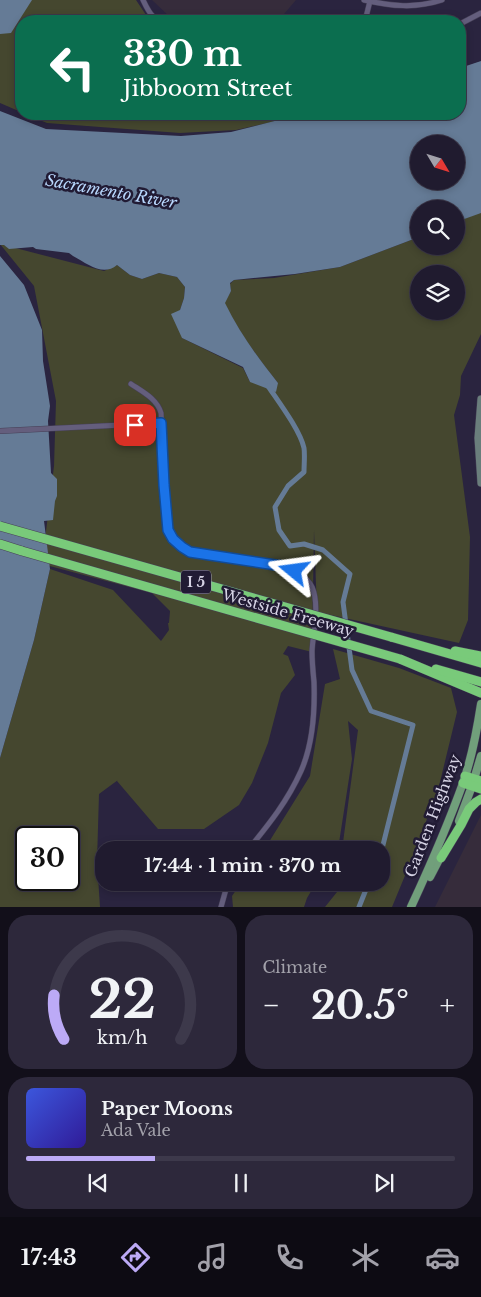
<!DOCTYPE html>
<meta charset="utf-8">
<style>
:root{--surface:#201b2f;--page:#2d283b;--text:#f1f3f6;--muted:#a2a1aa;--line:#3d394b;--accent:#bcaaf6}
body{margin:0;font-family:"Libre Baskerville",serif;background:var(--page);color:var(--text);height:100vh;display:flex;flex-direction:column;font-size:19px;white-space:nowrap}
*{box-sizing:border-box;margin:0}
p{font-size:16px;color:var(--muted)}
.icon{flex:none;width:28px;height:28px;fill:none;stroke:currentColor;stroke-width:2;stroke-linecap:round;stroke-linejoin:round}
.map{position:relative;height:907px;overflow:hidden}
.details{display:flex;flex-direction:column;gap:8px;padding:8px;background:#120f1a;flex:1}
.details>*{flex:none}
.hud{position:absolute;left:15px;top:15px;width:451px;height:105px;border-radius:20px;box-shadow:0 2px 8px #0003,0 0 0 1px var(--line);background:#0b6e4f;color:#fff;overflow:hidden}
.needle{width:32px;rotate:128deg}
.tools{position:absolute;left:410px;top:135px;display:grid;gap:10px}
.tools a{display:grid;place-items:center;width:55px;height:55px;border-radius:50%;background:var(--surface);box-shadow:0 2px 8px #0003,0 0 0 1px var(--line);font-size:25px}
.speed{position:absolute;left:15px;top:826px;display:flex;gap:10px;font-size:25px;font-weight:700;text-align:center}
.speed>*{display:grid;place-content:center;width:65px;height:65px;border-radius:50%;background:var(--surface);box-shadow:0 2px 8px #0003,0 0 0 1px var(--line);line-height:1}
.speed .limit{border:2px solid #111;border-radius:8px;background:#fff;color:#111}
.pin{position:absolute;display:grid;place-items:center;width:42px;height:42px;color:#fff;margin:-21px;border-radius:10px;box-shadow:0 2px 8px #0006}
.me{position:absolute;width:55px;margin:-28px;rotate:286deg;stroke-linejoin:round;filter:drop-shadow(0 0 4px #0008)}
.turn{display:flex;align-items:center;gap:18px;height:105px;padding:0 25px;font-size:22px}
.turn .icon{width:65px;height:65px;stroke-width:2.5}
.turn b{display:block;font-size:35px;line-height:42px}
.big{font-size:38px;font-weight:700;line-height:1.1}
.details .widget{flex:1;display:flex;flex-direction:column;justify-content:center;gap:8px;min-width:0;padding:0 18px;border-radius:20px;background:var(--page)}
.details .dial{align-items:center;gap:0}
.dial svg{height:130px;overflow:visible;fill:none;stroke:var(--line);stroke-width:7;stroke-linecap:round;text-anchor:middle}
.dial text{fill:var(--text);stroke:none}
.song{display:flex;align-items:center;gap:15px}
.cover{width:60px;height:60px;border-radius:8px;background:linear-gradient(135deg,hsl(230 70% 55%),hsl(250 70% 35%))}
.played{height:5px;border-radius:2px;background:linear-gradient(90deg,var(--accent) 30%,var(--line) 30%)}
.keys{display:flex;justify-content:space-around;direction:ltr}
.heat{display:flex;justify-content:space-between;align-items:center;font-size:28px;direction:ltr}
.details .tiles{flex:1;display:grid;gap:8px;grid-template-columns:1fr 1fr}
.widget:last-child{grid-column:span 2}
.trip{position:absolute;left:95px;top:841px;width:295px;height:50px;border-radius:20px;background:var(--surface);box-shadow:0 2px 8px #0003,0 0 0 1px var(--line);font-weight:700;line-height:50px;text-align:center}
.tabs{display:flex;height:80px;justify-content:space-around;align-items:center;background:#0d0b13;color:var(--muted)}
.tabs .icon{width:35px;height:35px}
.tabs .selected{color:var(--accent)}
.tabs b{font-size:22px;color:var(--text)}
.map>svg:first-child{display:block}
.commercial{fill:#362c3b}
.green{fill:#45472f;fill-rule:evenodd}
.water{fill:#657b96;fill-rule:evenodd}
.lines{fill:none;stroke-linecap:round;stroke-linejoin:round}
.canal{stroke:#657b96;stroke-width:5}
.street-casing{stroke:#464057;stroke-width:6}
.secondary-casing{stroke:#464057;stroke-width:8}
.primary-casing{stroke:#464057;stroke-width:9}
.highway-casing{stroke:#464057;stroke-width:10}
.street{stroke:#645e7d;stroke-width:5}
.secondary{stroke:#6a7e7c;stroke-width:7}
.primary{stroke:#719f7b;stroke-width:8}
.highway{stroke:#79ca7a;stroke-width:9}
.highway-bridge-casing{stroke:#464057;stroke-width:10;stroke-linecap:butt}
.highway-bridge{stroke:#79ca7a;stroke-width:9}
.route-casing{stroke:#114b97;stroke-width:12}
.route{stroke:#1a73e8;stroke-width:9}
.labels{text-anchor:middle;stroke-width:5;stroke-linejoin:round;paint-order:stroke}
.shield{fill:#211b34;stroke:#a09cb0;stroke-width:1}
.shield-label{font-size:14px;font-weight:bold;fill:#d6d3e5}
.street-label{font-size:15px;fill:#d6d3e5;stroke:#211b34}
.water-label{font-size:16px;font-style:italic;fill:#b8d7fd;stroke:#211b34}
</style>
<div class="map">
<svg width="481" height="907" viewBox="0 0 481 907">
<rect width="100%" height="100%" fill="#2a243f"/>
<g class="commercial">
<polygon points="152,0 296,0 278,21 200,21 171,18"/>
<polygon points="481,815 481,907 435,907"/>
</g>
<g class="green">
<polygon points="0,0 136,0 148,18 158,21 21,21 21,112 0,103"/>
<polygon points="25,114 306,114 236,130 180,133 47,123"/>
<path d="M481 212V334L461 376 460 395 454 415 470 537 468 620 459 643 317 612 314 530 312 652 288 646 283 654 288 656 295 675 281 693 268 743 252 783 239 805 204 829H158L117 781 118 780 99 794 97 861 100 907H0V758L34 640 50 569 113 590 161 641 169 630 168 623H169L170 611 152 593 42 564 54 466 56 401 34 286 0 244 104 271 117 265 130 275 142 279 159 273 177 277 185 287 184 298 180 310 182 338 243 368 250 382 278 383C258 358 239 332 224 303L231 291 230 284 234 280 274 278 340 267 419 237V246H456V222ZM419 274H456V311H419ZM26 838H69V880H26Z"/>
<polygon points="333,649 399,668 451,688 457,712 439,786 416,849 392,907 325,907 337,892 338,883 381,882 381,850 342,850 358,730 348,721 352,759 339,843 335,850 264,850 310,776 325,684 340,679"/>
<polygon points="241,883 241,882 316,883 307,898 304,907 233,907 232,896"/>
</g>
<g class="water">
<polygon points="0,0 32,0 11,33 0,34"/>
<path d="M481 61V213L456 222V209H419V237L340 267 295 274 234 280 230 283 231 291 225 303C239 332 258 358 278 383L276 392 250 382 243 367 182 338 171 314 180 310 184 298 185 287 177 277 159 273 142 279 130 275 117 265C103 277 88 264 73 256L69 253 36 249 33 247 9 249 4 245H0V111L46 129 181 136 231 132 302 114H460V68ZM419 144H456V181H419Z"/>
<polygon points="0,256 24,285 42,330 43,361 50,406 48,421 51,473 57,479 57,496 55,501 53,520 44,521 50,569 34,640 0,758"/>
</g>
<g class="lines">
<g class="canal">
<path d="M268 386C278 401 300 430 304 448 305 455 304 464 304 472L288 486 275 507 279 530 290 546 304 544 323 550 350 574 343 602 352 670 371 711 413 725 381 853"/>
<polyline points="359,907 369,882"/>
</g>
<g class="street-casing">
<g id="street">
<path d="M143 0C151 17 152 19 171 21"/>
<path d="M364 0C391 6 415 9 442 0"/>
<polyline points="365,21 370,1"/>
<polyline points="460,24 481,13"/>
<path d="M131 384C143 392 157 399 161 413L166 514C169 534 172 541 190 552L282 566C294 571 306 575 312 587 320 605 313 632 312 651 312 662 313 672 314 682 315 711 313 744 301 771 287 802 269 824 248 850"/>
<polyline points="135,425 161,423"/>
<polyline points="0,431 122,425"/>
<polyline points="221,907 228,882"/>
</g>
</g>
<g class="secondary-casing">
<polyline id="secondary" points="481,399 478,438 481,483"/>
</g>
<g class="primary-casing">
<g id="primary">
<polyline points="459,821 472,786 481,756"/>
<polyline points="430,877 442,854"/>
<path d="M411 907C430 866 448 825 463 783 472 757 477 730 481 704"/>
</g>
</g>
<g class="highway-casing">
<g id="highway">
<polyline points="0,544 22,551"/>
<polyline points="391,637 481,663"/>
<polyline points="455,651 481,656"/>
<polyline points="400,659 481,693"/>
<polyline points="436,669 481,682"/>
<polyline points="465,776 481,781"/>
<polyline points="463,783 481,789"/>
<polyline points="441,858 461,825 469,809 476,802 481,799"/>
</g>
</g>
<use href="#street" class="street"/>
<use href="#secondary" class="secondary"/>
<use href="#primary" class="primary"/>
<use href="#highway" class="highway"/>
<g class="highway-bridge-casing">
<g id="highway-bridge">
<polyline points="0,526 391,637"/>
<polyline points="22,551 400,659"/>
</g>
</g>
<use href="#highway-bridge" class="highway-bridge"/>
</g>
<g class="lines">
<g class="route-casing">
<polyline id="route" points="135,425 161,423 164,485 168,530 173,539 182,547 190,552 282,566 294,571"/>
</g>
<use href="#route" class="route"/>
</g>
<g class="labels">
<rect class="shield" x="181" y="570.5" width="30" height="23" rx="4"/>
<g class="shield-label">
<text x="196" y="587">I 5</text>
</g>
<g class="street-label">
<text transform="translate(288 613) rotate(16)" y="5">Westside Freeway</text>
<text transform="translate(433 816) rotate(-69)" y="5">Garden Highway</text>
</g>
<g class="water-label">
<text transform="translate(111 191) rotate(10)" y="6">Sacramento River</text>
</g>
</g>
</svg>
<div class="tools">
<a><svg class="needle" viewBox="-14 -14 28 28"><path d="M0-13l5 13h-10z" fill="#e53935"/><path d="M0 13l5-13h-10z" fill="#a2a1aa"/></svg></a>
<a><svg class="icon" aria-label="search" viewBox="0 0 24 24"><circle cx="10" cy="10" r="6"/><path d="M15 15l6 6"/></svg></a>
<a><svg class="icon" aria-label="layers" viewBox="0 0 24 24"><path d="M12 4l9 5-9 5-9-5zM3 14l9 5 9-5"/></svg></a>
</div>
<div class="speed"><div class="limit">30</div></div>
<div class="pin" style="left:135px;top:425px;background:#d93025"><svg class="icon" aria-label="arrive" viewBox="0 0 24 24"><path d="M6 21V4h12l-3 4 3 4H6"/></svg></div>
<svg class="me" style="left:294px;top:571px" viewBox="-20 -20 40 40"><path d="M0-17L14 15 0 8-14 15z" fill="#1a73e8" stroke="#fff" stroke-width="4"/></svg>
<div class="trip">17:44 · 1 min · 370 m</div>
<div class="hud">
<div class="turn"><svg class="icon" aria-label="left" viewBox="0 0 24 24"><path d="M17 20v-9H6M10 6l-5 5 5 5"/></svg><div><b>330 m</b>Jibboom Street</div></div>
</div>
</div>
<section class="details">
<div class="tiles">
<div class="widget dial"><svg viewBox="0 0 100 80">
<path d="M14 69A42 42 0 1 1 86 69"/>
<path d="M14 69A42 42 0 0 1 8 42" stroke="#bcaaf6"/>
<text x="50" y="56" font-size="32" font-weight="700">22</text>
<text x="50" y="72" font-size="11">km/h</text>
</svg></div>
<div class="widget"><p>Climate</p>
<div class="heat"><a>−</a><b class="big">20.5°</b><a>+</a></div>
</div>
<div class="widget">
<div class="song"><i class="cover"></i><div><b>Paper Moons</b><p>Ada Vale</p></div></div>
<div class="played"></div>
<div class="keys"><svg class="icon" aria-label="previous" viewBox="0 0 24 24"><path d="M18 5L8 12l10 7zM5 5v14"/></svg><svg class="icon" aria-label="pause" viewBox="0 0 24 24"><path d="M8 5v14M16 5v14"/></svg><svg class="icon" aria-label="next" viewBox="0 0 24 24"><path d="M6 5l10 7-10 7zM19 5v14"/></svg></div>
</div>
</div>
</section>
<nav class="tabs">
<b>17:43</b>
<svg class="icon selected" aria-label="directions" viewBox="0 0 24 24"><path d="M12 3l9 9-9 9-9-9zM9 14v-3h6M13 9l2 2-2 2"/></svg>
<svg class="icon" aria-label="music" viewBox="0 0 24 24"><path d="M9 18V5l10-2v13"/><circle cx="6" cy="18" r="3"/><circle cx="16" cy="16" r="3"/></svg>
<svg class="icon" aria-label="phone" viewBox="0 0 24 24"><path d="M5 4h4l2 5-3 2q2 4 5 5l2-3 5 2v4C11 20 4 13 5 4z"/></svg>
<svg class="icon" aria-label="climate" viewBox="0 0 24 24"><path d="M12 3v18M4 7l16 10M4 17L20 7"/></svg>
<svg class="icon" aria-label="car" viewBox="0 0 24 24"><path d="M5 17H2v-5l4-1 3-4h7l3 4 3 1v5h-3M9 17h6M6 11h13"/><circle cx="7" cy="17" r="2"/><circle cx="17" cy="17" r="2"/></svg>
</nav>
